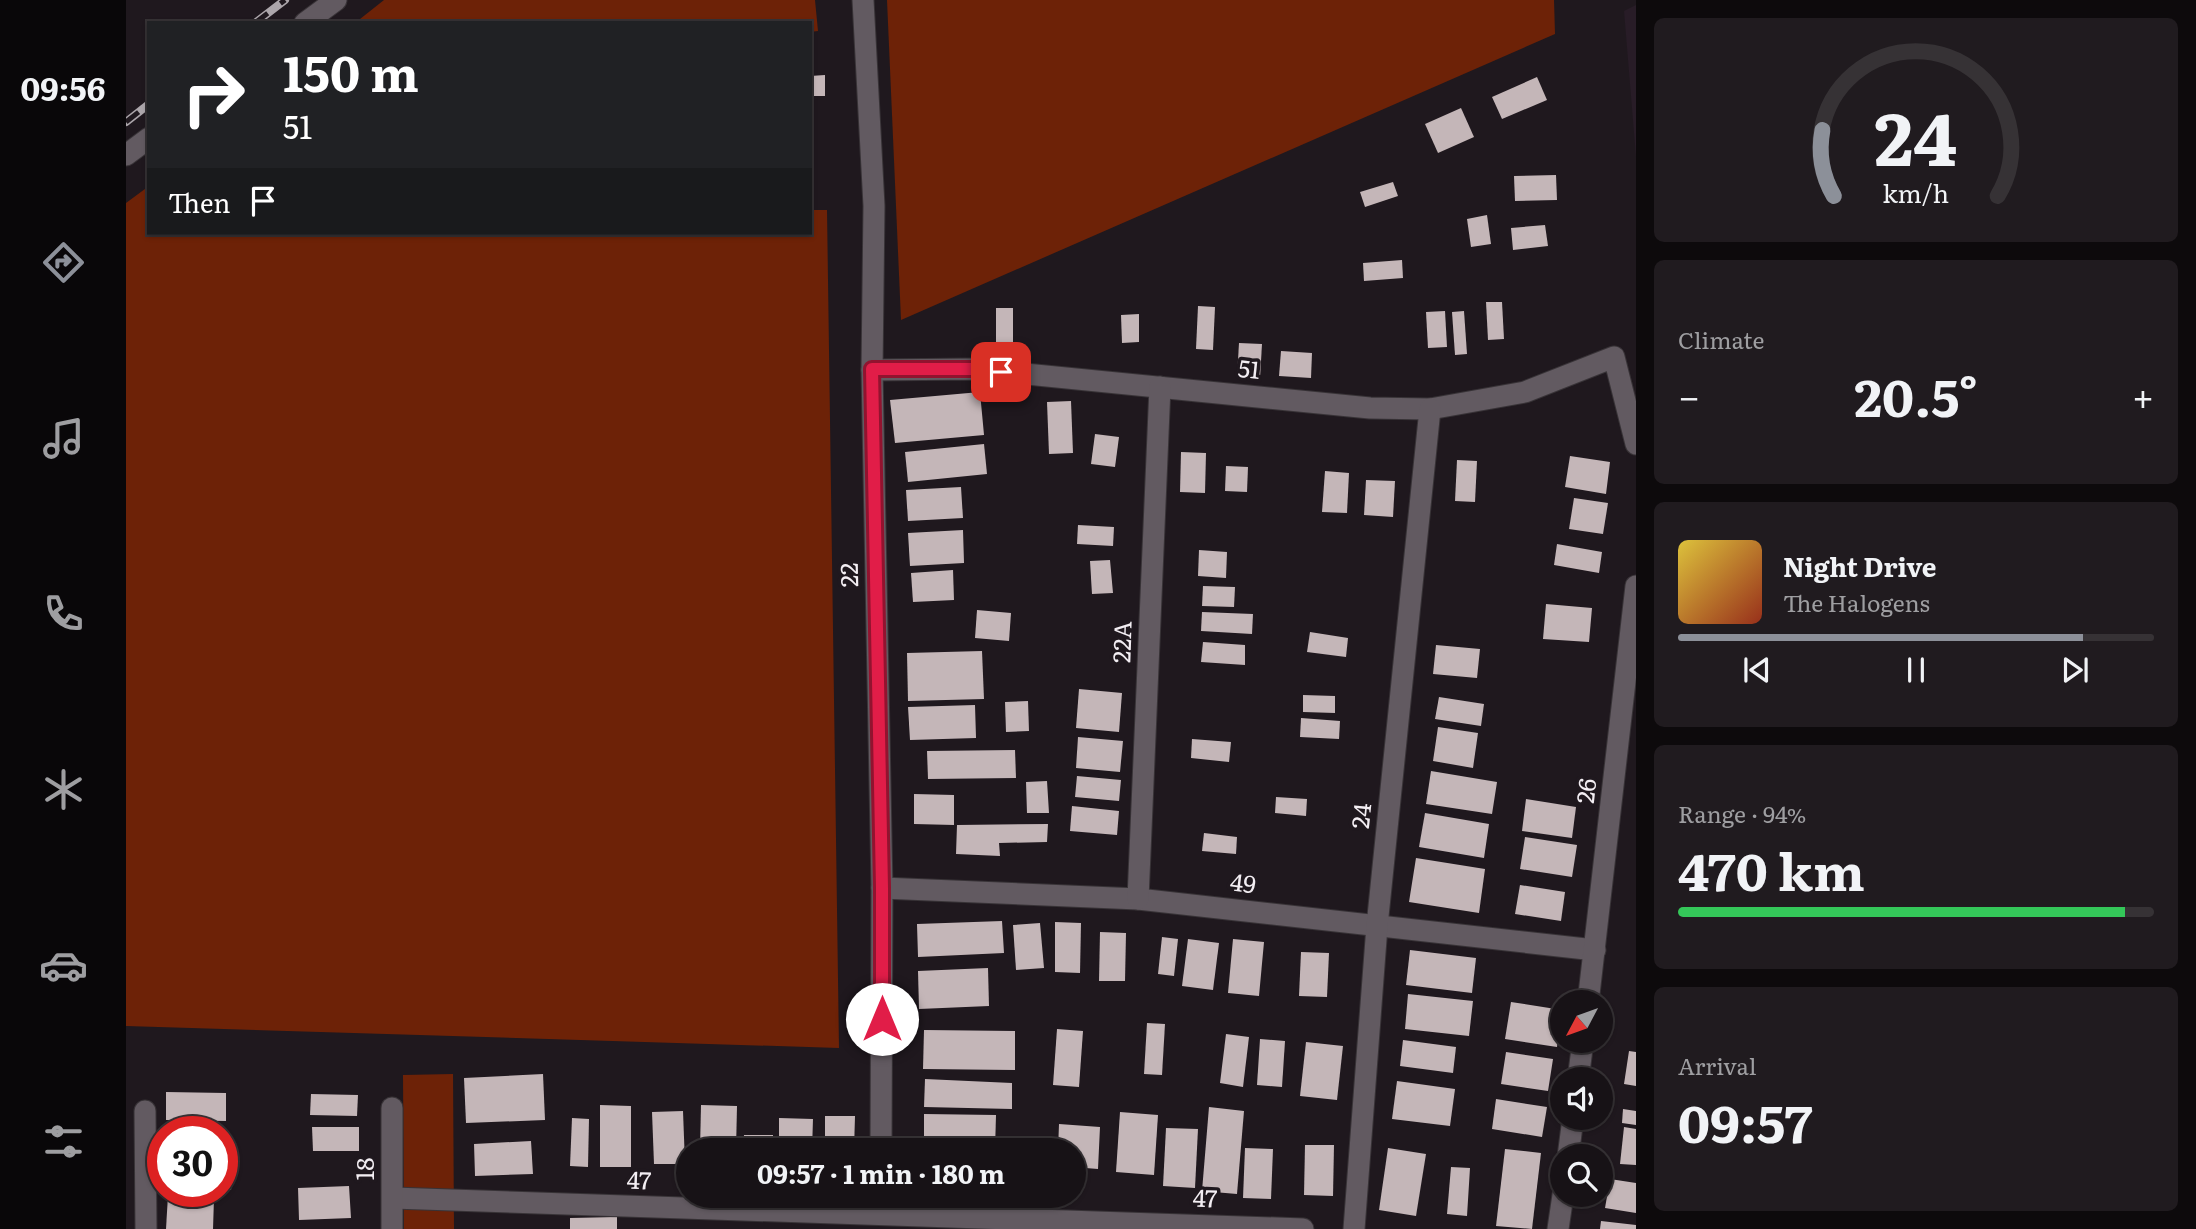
<!DOCTYPE html>
<meta charset="utf-8">
<style>
:root{--surface:#171216;--page:#201b1f;--text:#f1f3f6;--muted:#9e9ea1;--line:#363235;--accent:#8c9099}
body{margin:0;font-family:Literata,serif;background:var(--page);color:var(--text);height:100vh;display:flex;flex-direction:column;font-size:26px;white-space:nowrap}
*{box-sizing:border-box;margin:0}
p{font-size:23px;color:var(--muted)}
.icon{flex:none;width:38px;height:38px;fill:none;stroke:currentColor;stroke-width:2;stroke-linecap:round;stroke-linejoin:round}
.map{position:relative;flex:1;overflow:hidden}
.details{display:flex;flex-direction:column;gap:18px;padding:18px;background:#0d0a0c;width:560px}
.details>*{flex:none}
.hud{position:absolute;left:21px;top:21px;width:665px;height:214px;border-radius:0px;box-shadow:0 2px 5px #0004,0 0 0 2px var(--line);background:#202124;color:#fff;overflow:hidden}
.needle{width:46px;rotate:229deg}
.fabs{position:absolute;left:1424px;top:990px;display:grid;gap:14px}
.fabs a{display:grid;place-items:center;width:63px;height:63px;border-radius:50%;background:var(--surface);box-shadow:0 2px 5px #0004,0 0 0 2px var(--line);font-size:35px}
.speed{position:absolute;left:21px;top:1116px;display:flex;gap:14px;font-size:35px;font-weight:700;text-align:center}
.speed>*{display:grid;place-content:center;width:91px;height:91px;border-radius:50%;background:var(--surface);box-shadow:0 2px 5px #0004,0 0 0 2px var(--line);line-height:1}
.speed .limit{border:10px solid #d22;background:#fff;color:#111}
.pin{position:absolute;display:grid;place-items:center;width:60px;height:60px;color:#fff;margin:-30px;border-radius:14px;box-shadow:0 4px 10px #0006}
.me{position:absolute;width:77px;margin:-38px;rotate:0deg;stroke-linejoin:round;filter:drop-shadow(0 0 5px #0008)}
.turn{display:flex;align-items:center;gap:24px;height:147px;padding:0 21px;font-size:32px}
.turn .icon{width:91px;height:91px;stroke-width:2.5}
.turn b{display:block;font-size:49px;line-height:60px}
.then{display:flex;align-items:center;height:66px;padding:0 21px;background:#0003;gap:14px;font-size:26px}
.big{font-size:52px;font-weight:700;line-height:1.1}
.details .tile{flex:1;display:flex;flex-direction:column;justify-content:center;gap:10px;min-width:0;padding:0 24px;border-radius:10px;background:var(--page)}
.details .dial{align-items:center;gap:0}
.dial svg{height:182px;overflow:visible;fill:none;stroke:var(--line);stroke-width:7;stroke-linecap:round;text-anchor:middle}
.dial text{fill:var(--text);stroke:none}
.song{display:flex;align-items:center;gap:21px}
.cover{width:84px;height:84px;border-radius:10px;background:linear-gradient(135deg,hsl(50 70% 55%),hsl(10 70% 35%))}
.played{height:7px;border-radius:4px;background:linear-gradient(90deg,var(--accent) 85%,var(--line) 85%)}
.keys{display:flex;justify-content:space-around;direction:ltr}
.heat{display:flex;justify-content:space-between;align-items:center;font-size:38px;direction:ltr}
.charge{height:10px;border-radius:5px;background:linear-gradient(90deg,#34c759 94%,var(--line) 0)}
.trip{position:absolute;left:550px;top:1138px;width:410px;height:70px;border-radius:35px;background:var(--surface);box-shadow:0 2px 5px #0004,0 0 0 2px var(--line);font-weight:700;line-height:70px;text-align:center}
main{display:flex;flex:1;min-height:0}
.menu{display:flex;flex-direction:column;width:126px;justify-content:space-around;align-items:center;background:#090709;color:var(--muted)}
.menu .icon{width:49px;height:49px}
.menu .on{color:var(--accent)}
.menu b{font-size:32px;color:var(--text)}
.map>svg:first-child{display:block}
.built{fill:#281c27}
.green{fill:#6d2207}
.building{fill:#c4b6b8}
.lines{fill:none;stroke-linecap:round;stroke-linejoin:round}
.minor-casing{stroke:#383337;stroke-width:23}
.minor{stroke:#625a61;stroke-width:21}
.rail-casing{stroke:#aca6ab;stroke-width:8}
.rail{stroke:#1f181e;stroke-width:5;stroke-dasharray:16;stroke-linecap:butt}
.route-casing{stroke:#92132f;stroke-width:18}
.route{stroke:#e11d48;stroke-width:12}
.labels{text-anchor:middle;stroke-width:7;stroke-linejoin:round;paint-order:stroke}
.street-label{font-size:24px;fill:#f3eef3;stroke:#1f181e}
</style>
<main>
<nav class="menu">
<b>09:56</b>
<svg class="icon on" aria-label="directions" viewBox="0 0 24 24"><path d="M12 3l9 9-9 9-9-9zM9 14v-3h6M13 9l2 2-2 2"/></svg>
<svg class="icon" aria-label="music" viewBox="0 0 24 24"><path d="M9 18V5l10-2v13"/><circle cx="6" cy="18" r="3"/><circle cx="16" cy="16" r="3"/></svg>
<svg class="icon" aria-label="phone" viewBox="0 0 24 24"><path d="M5 4h4l2 5-3 2q2 4 5 5l2-3 5 2v4C11 20 4 13 5 4z"/></svg>
<svg class="icon" aria-label="climate" viewBox="0 0 24 24"><path d="M12 3v18M4 7l16 10M4 17L20 7"/></svg>
<svg class="icon" aria-label="car" viewBox="0 0 24 24"><path d="M5 17H2v-5l4-1 3-4h7l3 4 3 1v5h-3M9 17h6M6 11h13"/><circle cx="7" cy="17" r="2"/><circle cx="17" cy="17" r="2"/></svg>
<svg class="icon" aria-label="filters" viewBox="0 0 24 24"><path d="M4 7h16M4 17h16"/><circle cx="9" cy="7" r="2"/><circle cx="15" cy="17" r="2"/></svg>
</nav>
<div class="map">
<svg width="1510" height="1229" viewBox="0 0 1510 1229">
<rect width="100%" height="100%" fill="#1f181e"/>
<polygon class="built" points="1510,5 1510,157 1498,11"/>
<g class="green">
<polygon points="258,0 689,0 692,31 684,32 684,23 229,23"/>
<polygon points="761,0 1428,0 1429,34 775,320"/>
<polygon points="23,186 23,233 684,233 684,210 701,210 713,1048 0,1026 0,203"/>
<polygon points="327,1074 328,1229 278,1229 277,1075"/>
</g>
<g class="building">
<polygon points="699,75 699,96 684,96 684,76"/>
<polygon points="1411,77 1421,100 1376,119 1366,97"/>
<polygon points="1335,108 1348,137 1312,153 1299,124"/>
<polygon points="1430,175 1431,200 1389,201 1388,176"/>
<polygon points="1267,182 1272,196 1239,207 1234,192"/>
<polygon points="1361,215 1365,244 1345,247 1341,219"/>
<polygon points="1419,225 1422,246 1387,250 1385,228"/>
<polygon points="1276,260 1277,278 1238,281 1237,263"/>
<polygon points="1360,302 1376,302 1378,339 1362,340"/>
<polygon points="1072,306 1089,307 1087,350 1070,349"/>
<rect x="870" y="308" width="17" height="34"/>
<polygon points="1319,311 1321,347 1302,348 1300,312"/>
<polygon points="1338,311 1341,354 1329,355 1326,312"/>
<polygon points="1013,314 1013,342 996,343 995,315"/>
<polygon points="1113,343 1136,344 1134,378 1111,377"/>
<polygon points="1155,351 1186,353 1185,378 1153,376"/>
<polygon points="854,392 858,435 769,443 764,400"/>
<polygon points="945,401 947,453 923,454 921,402"/>
<polygon points="969,434 993,437 989,467 965,464"/>
<polygon points="858,444 861,474 782,482 779,452"/>
<polygon points="1055,452 1080,453 1079,493 1054,492"/>
<polygon points="1444,456 1484,462 1480,494 1439,487"/>
<polygon points="1331,460 1351,461 1349,502 1329,501"/>
<polygon points="1100,466 1122,467 1121,492 1099,491"/>
<polygon points="1199,471 1223,473 1221,513 1196,512"/>
<polygon points="1240,480 1269,481 1267,517 1238,515"/>
<polygon points="835,487 837,518 782,521 780,490"/>
<polygon points="1448,498 1482,503 1477,534 1443,529"/>
<polygon points="952,525 988,527 987,546 951,544"/>
<polygon points="837,530 838,563 784,566 782,533"/>
<polygon points="1431,544 1476,552 1473,573 1428,565"/>
<polygon points="1073,550 1101,552 1100,578 1072,576"/>
<polygon points="984,560 987,593 966,594 964,561"/>
<polygon points="827,570 828,600 787,602 785,573"/>
<polygon points="1077,586 1109,587 1108,607 1076,606"/>
<polygon points="1420,604 1466,608 1463,642 1417,639"/>
<polygon points="851,610 885,613 883,641 849,638"/>
<polygon points="1076,612 1127,614 1126,634 1075,631"/>
<polygon points="1184,632 1222,638 1220,657 1181,652"/>
<polygon points="1077,642 1119,645 1119,665 1075,662"/>
<polygon points="1310,645 1354,649 1351,678 1307,674"/>
<polygon points="856,651 858,699 782,701 781,653"/>
<polygon points="953,689 996,693 993,732 950,728"/>
<polygon points="1177,695 1209,696 1209,713 1177,712"/>
<polygon points="1313,697 1358,704 1355,726 1309,719"/>
<polygon points="902,701 903,731 880,732 879,702"/>
<polygon points="849,705 850,738 784,740 782,707"/>
<polygon points="1175,718 1214,721 1213,739 1174,737"/>
<polygon points="1312,727 1352,733 1347,768 1307,761"/>
<polygon points="952,737 997,741 994,772 950,768"/>
<polygon points="1066,739 1105,742 1103,762 1065,758"/>
<polygon points="889,750 890,778 802,779 801,751"/>
<polygon points="1305,771 1371,782 1366,814 1300,804"/>
<polygon points="951,776 995,780 993,801 949,797"/>
<polygon points="921,781 923,813 901,813 900,782"/>
<polygon points="788,794 828,795 828,825 788,824"/>
<polygon points="1150,797 1181,799 1180,816 1149,813"/>
<polygon points="1400,799 1450,807 1446,838 1396,831"/>
<polygon points="946,806 993,811 991,835 944,831"/>
<polygon points="1299,813 1363,824 1358,858 1293,847"/>
<polygon points="922,824 921,842 873,843 874,856 830,854 831,825"/>
<polygon points="1078,833 1111,837 1110,854 1076,851"/>
<polygon points="1399,837 1451,845 1446,877 1394,869"/>
<polygon points="1290,858 1359,869 1353,913 1283,902"/>
<polygon points="1394,885 1439,892 1435,921 1389,914"/>
<polygon points="876,921 878,953 792,957 791,924"/>
<polygon points="929,922 955,923 954,973 929,972"/>
<polygon points="914,923 918,968 890,970 887,925"/>
<polygon points="974,932 1000,933 999,981 973,981"/>
<polygon points="1036,937 1052,939 1048,976 1032,974"/>
<polygon points="1062,939 1093,943 1087,990 1056,986"/>
<polygon points="1107,939 1138,942 1133,996 1102,993"/>
<polygon points="1284,950 1350,958 1346,993 1280,985"/>
<polygon points="1175,952 1203,953 1201,997 1173,996"/>
<polygon points="862,968 863,1006 793,1009 792,971"/>
<polygon points="1282,994 1347,1001 1343,1036 1279,1029"/>
<polygon points="1385,1002 1436,1010 1431,1047 1379,1039"/>
<polygon points="1021,1023 1039,1024 1036,1075 1018,1074"/>
<polygon points="931,1029 957,1031 953,1087 927,1085"/>
<polygon points="798,1030 889,1031 889,1070 797,1069"/>
<polygon points="1100,1034 1123,1037 1117,1087 1094,1083"/>
<polygon points="1134,1039 1159,1041 1156,1087 1131,1085"/>
<polygon points="1277,1040 1330,1047 1327,1073 1274,1066"/>
<polygon points="1180,1042 1217,1046 1211,1100 1174,1096"/>
<polygon points="1503,1051 1510,1052 1510,1086 1498,1084"/>
<polygon points="1380,1052 1427,1059 1422,1091 1375,1084"/>
<polygon points="417,1074 419,1120 340,1123 338,1078"/>
<polygon points="799,1079 886,1083 886,1109 798,1107"/>
<polygon points="1271,1081 1329,1089 1324,1126 1266,1119"/>
<polygon points="40,1092 100,1093 100,1121 40,1120"/>
<polygon points="185,1094 232,1095 231,1116 184,1115"/>
<polygon points="1370,1099 1421,1107 1416,1137 1366,1129"/>
<polygon points="474,1105 505,1106 505,1167 474,1167"/>
<polygon points="575,1105 611,1106 610,1150 574,1150"/>
<polygon points="1083,1107 1118,1111 1111,1194 1076,1191"/>
<polygon points="1497,1109 1510,1111 1510,1125 1496,1123"/>
<polygon points="557,1111 559,1164 528,1164 526,1112"/>
<polygon points="994,1112 1032,1115 1028,1175 990,1172"/>
<polygon points="798,1114 870,1115 869,1150 798,1150"/>
<polygon points="699,1116 729,1116 728,1150 699,1150"/>
<polygon points="446,1118 463,1119 462,1167 444,1166"/>
<polygon points="653,1118 687,1119 686,1150 653,1150"/>
<polygon points="933,1124 974,1127 972,1169 947,1167 947,1150 932,1150"/>
<polygon points="186,1127 233,1127 233,1151 187,1151"/>
<polygon points="1498,1127 1510,1129 1510,1165 1494,1164"/>
<polygon points="1040,1128 1072,1129 1069,1188 1037,1186"/>
<polygon points="618,1135 647,1135 647,1150 617,1150"/>
<polygon points="405,1141 407,1174 349,1176 348,1144"/>
<polygon points="1179,1145 1208,1145 1207,1196 1178,1195"/>
<polygon points="1119,1148 1147,1149 1145,1199 1117,1198"/>
<polygon points="1262,1148 1300,1154 1290,1216 1253,1210"/>
<polygon points="1379,1149 1415,1153 1406,1229 1370,1226"/>
<polygon points="96,1162 108,1162 105,1190 96,1189"/>
<polygon points="1325,1167 1344,1168 1341,1216 1321,1214"/>
<polygon points="1484,1179 1510,1183 1510,1213 1479,1208"/>
<polygon points="223,1186 225,1218 173,1220 172,1188"/>
<polygon points="42,1195 88,1197 87,1229 40,1229"/>
<polygon points="491,1217 491,1229 444,1229 444,1218"/>
<polygon points="1475,1221 1510,1225 1510,1229 1474,1229"/>
</g>
<g class="lines">
<g class="minor-casing">
<g id="minor">
<polyline points="737,0 748,206 746,370 756,888 755,1150"/>
<polyline points="179,23 210,0"/>
<polyline points="0,155 23,138"/>
<polyline points="746,370 849,369 1244,408 1304,409 1399,392 1488,357 1510,444"/>
<polyline points="756,888 1012,899 1469,950"/>
<polyline points="1012,899 1034,387"/>
<polyline points="1462,1003 1510,586"/>
<polyline points="1452,1080 1457,1041"/>
<polyline points="19,1111 20,1229"/>
<polyline points="1442,1157 1447,1118"/>
<polyline points="267,1198 1177,1229"/>
<polyline points="266,1229 266,1108"/>
<polyline points="1228,1229 1251,926 1304,409"/>
<polyline points="1432,1229 1437,1195"/>
</g>
</g>
<use href="#minor" class="minor"/>
<g class="rail-casing">
<g id="rail">
<polyline points="129,23 159,0"/>
<polyline points="0,122 23,104"/>
</g>
</g>
<use href="#rail" class="rail"/>
</g>
<g class="lines">
<g class="route-casing">
<polyline id="route" points="756,1019 756,888 746,369 849,369 875,372"/>
</g>
<use href="#route" class="route"/>
</g>
<g class="labels">
<g class="street-label">
<text transform="translate(1123 370) rotate(6)" y="8">51</text>
<text transform="translate(724 575) rotate(-91)" y="8">22</text>
<text transform="translate(997 642) rotate(-88)" y="8">22A</text>
<text transform="translate(1461 791) rotate(-84)" y="8">26</text>
<text transform="translate(1236 816) rotate(-84)" y="8">24</text>
<text transform="translate(1117 884) rotate(7)" y="8">49</text>
<text transform="translate(240 1169) rotate(-90)" y="8">18</text>
<text transform="translate(513 1181) rotate(2)" y="8">47</text>
<text transform="translate(1079 1199) rotate(2)" y="8">47</text>
</g>
</g>
</svg>
<div class="fabs">
<a><svg class="needle" viewBox="-14 -14 28 28"><path d="M0-13l5 13h-10z" fill="#e53935"/><path d="M0 13l5-13h-10z" fill="#9e9ea1"/></svg></a>
<a><svg class="icon" aria-label="sound" viewBox="0 0 24 24"><path d="M4 9h4l5-4v14l-5-4H4zM17 9q2 3 0 6"/></svg></a>
<a><svg class="icon" aria-label="search" viewBox="0 0 24 24"><circle cx="10" cy="10" r="6"/><path d="M15 15l6 6"/></svg></a>
</div>
<div class="speed"><div class="limit">30</div></div>
<div class="pin" style="left:875px;top:372px;background:#d93025"><svg class="icon" aria-label="arrive" viewBox="0 0 24 24"><path d="M6 21V4h12l-3 4 3 4H6"/></svg></div>
<svg class="me" style="left:756px;top:1019px" viewBox="-20 -20 40 40"><circle r="19" fill="#fff"/><path d="M0-13L10 11 0 6-10 11z" fill="#e11d48"/></svg>
<div class="trip">09:57 · 1 min · 180 m</div>
<div class="hud">
<div class="turn"><svg class="icon" aria-label="right" viewBox="0 0 24 24"><path d="M7 20v-9h11M14 6l5 5-5 5"/></svg><div><b>150 m</b>51</div></div>
<div class="then">Then<svg class="icon" aria-label="arrive" viewBox="0 0 24 24"><path d="M6 21V4h12l-3 4 3 4H6"/></svg></div>
</div>
</div>
<section class="details">
<div class="tile dial"><svg viewBox="0 0 100 80">
<path d="M14 69A42 42 0 1 1 86 69"/>
<path d="M14 69A42 42 0 0 1 9 40" stroke="#8c9099"/>
<text x="50" y="56" font-size="32" font-weight="700">24</text>
<text x="50" y="72" font-size="11">km/h</text>
</svg></div>
<div class="tile"><p>Climate</p>
<div class="heat"><a>−</a><b class="big">20.5°</b><a>+</a></div>
</div>
<div class="tile">
<div class="song"><i class="cover"></i><div><b>Night Drive</b><p>The Halogens</p></div></div>
<div class="played"></div>
<div class="keys"><svg class="icon" aria-label="previous" viewBox="0 0 24 24"><path d="M18 5L8 12l10 7zM5 5v14"/></svg><svg class="icon" aria-label="pause" viewBox="0 0 24 24"><path d="M8 5v14M16 5v14"/></svg><svg class="icon" aria-label="next" viewBox="0 0 24 24"><path d="M6 5l10 7-10 7zM19 5v14"/></svg></div>
</div>
<div class="tile"><p>Range · 94%</p><b class="big">470 km</b><div class="charge"></div></div>
<div class="tile"><p>Arrival</p><b class="big">09:57</b></div>
</section>
</main>
